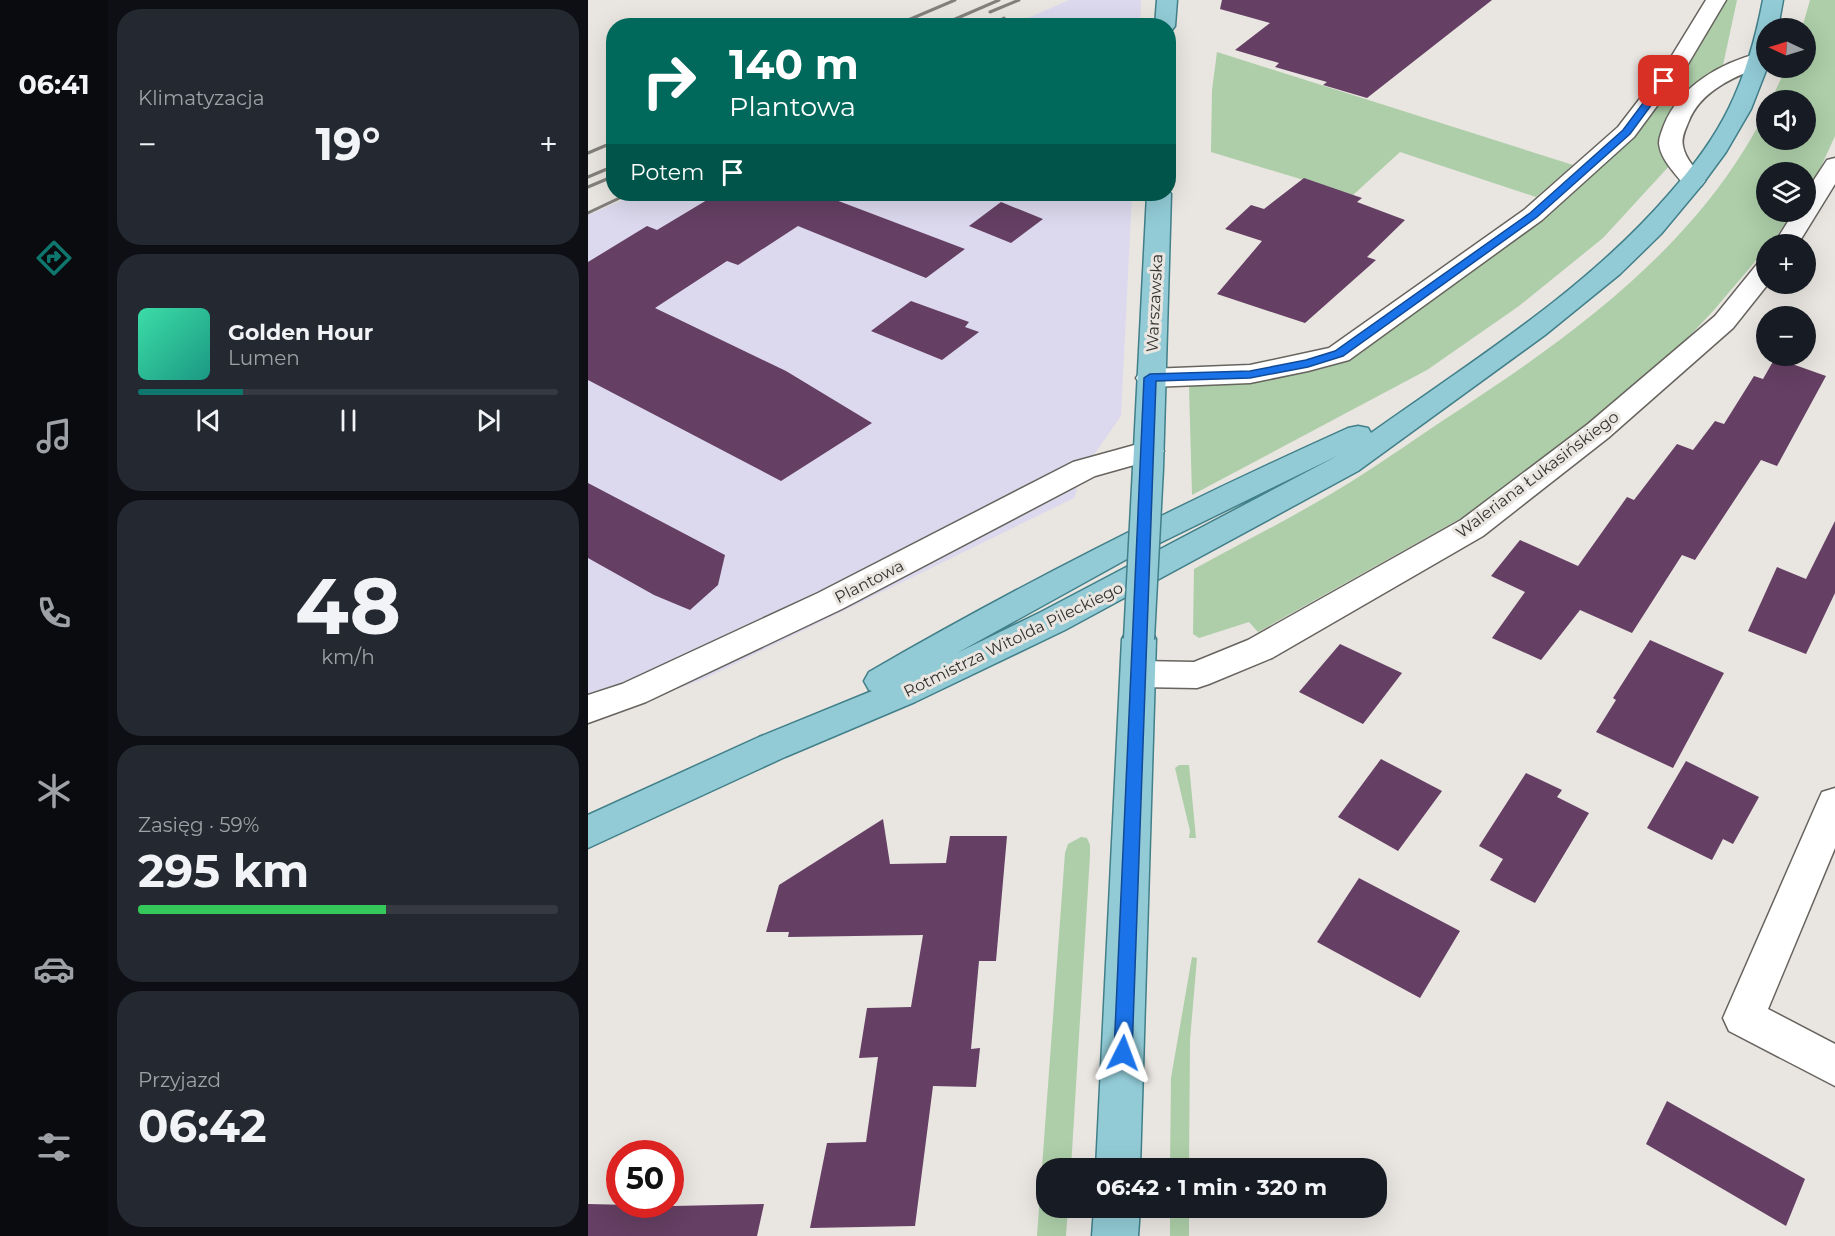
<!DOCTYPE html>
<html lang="pl">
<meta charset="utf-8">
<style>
:root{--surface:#171b24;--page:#242831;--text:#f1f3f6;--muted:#9ea1a6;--line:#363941;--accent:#0f766e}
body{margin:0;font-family:Montserrat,sans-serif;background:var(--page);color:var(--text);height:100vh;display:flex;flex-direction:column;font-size:22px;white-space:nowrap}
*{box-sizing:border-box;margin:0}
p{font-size:20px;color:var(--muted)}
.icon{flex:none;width:33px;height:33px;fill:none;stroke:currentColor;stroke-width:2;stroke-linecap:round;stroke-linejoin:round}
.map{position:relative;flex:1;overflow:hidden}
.sheet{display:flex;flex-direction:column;gap:9px;padding:9px;background:#0d0f14;width:480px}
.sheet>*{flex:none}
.banner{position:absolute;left:18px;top:18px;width:570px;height:183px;border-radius:24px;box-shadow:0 6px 24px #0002;background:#00695c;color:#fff;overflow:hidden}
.needle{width:39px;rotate:274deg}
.buttons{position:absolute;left:1168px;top:18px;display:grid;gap:12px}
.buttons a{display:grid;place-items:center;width:60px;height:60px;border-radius:50%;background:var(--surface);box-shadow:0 6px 24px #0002;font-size:30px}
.speed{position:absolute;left:18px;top:1140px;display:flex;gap:12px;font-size:30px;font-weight:700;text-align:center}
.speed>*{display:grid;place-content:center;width:78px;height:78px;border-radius:50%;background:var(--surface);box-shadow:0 6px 24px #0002;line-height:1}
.speed .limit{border:9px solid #d22;background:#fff;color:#111}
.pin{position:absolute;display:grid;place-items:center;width:51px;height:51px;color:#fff;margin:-26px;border-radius:12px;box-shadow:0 3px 9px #0006}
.me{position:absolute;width:66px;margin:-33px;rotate:3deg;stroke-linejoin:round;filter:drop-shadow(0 0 4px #0008)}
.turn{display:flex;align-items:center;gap:21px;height:126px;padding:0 24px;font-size:27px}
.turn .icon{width:78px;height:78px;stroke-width:2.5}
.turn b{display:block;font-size:42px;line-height:51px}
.then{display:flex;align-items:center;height:57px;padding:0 24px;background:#0003;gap:12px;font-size:22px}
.big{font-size:45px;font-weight:700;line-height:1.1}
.sheet .tile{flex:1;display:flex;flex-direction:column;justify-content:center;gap:9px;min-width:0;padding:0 21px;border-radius:24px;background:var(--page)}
.sheet .dial{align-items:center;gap:0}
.dial b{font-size:78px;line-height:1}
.song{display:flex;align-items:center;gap:18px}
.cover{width:72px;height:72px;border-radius:9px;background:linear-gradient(135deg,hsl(160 70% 55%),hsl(170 70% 35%))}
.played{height:6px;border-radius:3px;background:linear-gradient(90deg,var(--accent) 25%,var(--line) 25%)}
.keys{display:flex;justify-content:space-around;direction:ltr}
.heat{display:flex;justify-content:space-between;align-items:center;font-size:33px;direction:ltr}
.charge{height:9px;border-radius:4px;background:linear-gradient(90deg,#34c759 59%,var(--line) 0)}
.trip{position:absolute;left:448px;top:1158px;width:351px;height:60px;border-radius:24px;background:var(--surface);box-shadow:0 6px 24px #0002;font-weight:700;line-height:60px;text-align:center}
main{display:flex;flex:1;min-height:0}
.dock{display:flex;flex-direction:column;width:108px;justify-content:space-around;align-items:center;background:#090b0e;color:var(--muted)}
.dock .icon{width:42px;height:42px}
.dock .current{color:var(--accent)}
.dock b{font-size:27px;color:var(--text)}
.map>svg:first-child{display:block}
.industrial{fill:#dcd9ee}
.green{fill:#adcea8}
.building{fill:#653f64}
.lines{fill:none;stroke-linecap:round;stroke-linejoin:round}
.minor-casing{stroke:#67645f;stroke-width:3}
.major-casing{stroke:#417f89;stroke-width:3}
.minor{fill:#fff;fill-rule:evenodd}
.major{fill:#92cbd6;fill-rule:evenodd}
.rail{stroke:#82807d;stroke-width:3}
.major-bridge-casing{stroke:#417f89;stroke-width:33;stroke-linecap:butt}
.major-bridge{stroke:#92cbd6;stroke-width:30}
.route{fill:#1a73e8;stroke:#114b97;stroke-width:1.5}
.labels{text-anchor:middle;stroke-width:6;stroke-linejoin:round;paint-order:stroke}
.street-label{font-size:16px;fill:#32312f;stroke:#e9e5e0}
</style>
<main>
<nav class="dock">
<b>06:41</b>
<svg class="icon current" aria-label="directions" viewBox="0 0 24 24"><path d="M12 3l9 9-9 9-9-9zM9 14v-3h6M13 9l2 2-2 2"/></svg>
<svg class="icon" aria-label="music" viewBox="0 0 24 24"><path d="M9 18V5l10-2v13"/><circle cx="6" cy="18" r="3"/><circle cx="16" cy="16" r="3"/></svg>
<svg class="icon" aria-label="phone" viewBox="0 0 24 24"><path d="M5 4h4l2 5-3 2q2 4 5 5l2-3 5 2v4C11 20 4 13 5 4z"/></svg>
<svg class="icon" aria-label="climate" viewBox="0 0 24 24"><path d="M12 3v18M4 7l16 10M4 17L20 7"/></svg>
<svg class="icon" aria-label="car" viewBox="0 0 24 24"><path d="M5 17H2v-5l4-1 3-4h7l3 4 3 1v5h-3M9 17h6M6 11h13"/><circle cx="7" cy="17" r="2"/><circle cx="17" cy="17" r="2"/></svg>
<svg class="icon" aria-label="filters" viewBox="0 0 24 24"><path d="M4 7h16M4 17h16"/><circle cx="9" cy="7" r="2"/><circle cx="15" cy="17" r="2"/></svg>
</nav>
<section class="sheet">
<div class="tile"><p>Klimatyzacja</p>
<div class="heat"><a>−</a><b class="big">19°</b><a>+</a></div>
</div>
<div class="tile">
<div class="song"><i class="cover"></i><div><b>Golden Hour</b><p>Lumen</p></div></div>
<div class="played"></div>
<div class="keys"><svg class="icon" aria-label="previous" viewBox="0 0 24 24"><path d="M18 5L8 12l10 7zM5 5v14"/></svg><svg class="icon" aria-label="pause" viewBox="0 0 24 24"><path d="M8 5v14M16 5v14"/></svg><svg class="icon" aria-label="next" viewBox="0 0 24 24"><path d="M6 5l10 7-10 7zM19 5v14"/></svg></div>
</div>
<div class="tile dial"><b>48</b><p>km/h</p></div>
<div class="tile"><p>Zasięg · 59%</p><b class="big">295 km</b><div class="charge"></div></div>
<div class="tile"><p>Przyjazd</p><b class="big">06:42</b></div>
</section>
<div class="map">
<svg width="1247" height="1236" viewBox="0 0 1247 1236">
<rect width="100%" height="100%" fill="#e9e5e0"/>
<g class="industrial">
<polygon points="481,0 553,0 552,25 424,25"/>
<polygon points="49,194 544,194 533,416 496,469 486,498 116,679 0,721 0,215"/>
</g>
<g class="green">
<polygon points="1135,0 1149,0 1134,70 1098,98 1083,164 1015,238 931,306 839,370 604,495 601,386 622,383 788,338 992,186 1062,113 1108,52"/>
<path d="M1222 0H1247V136L1227 180 1218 193V172H1179V212H1205L1188 237 1126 310 1064 376 965 455 875 517 670 632 661 622 611 638 605 634 606 569C657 541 711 514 761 483 798 460 834 434 871 410 991 331 1113 242 1179 109V140H1218V100H1183L1198 68H1218V28H1214Z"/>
<polygon points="629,52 985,165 948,197 812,152 765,195 623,152 624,90"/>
<polygon points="591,765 601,765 608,838 601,838 602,831 587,768"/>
<polygon points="493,837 499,838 502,845 502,855 483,1168 459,1168 459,1208 480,1208 478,1236 449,1236 477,853 480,844"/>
<polygon points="604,957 609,958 602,1040 601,1168 582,1168 583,1078"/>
<rect x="582" y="1208" width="19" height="28"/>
</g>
<g class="building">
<polygon points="634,0 904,0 779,98 735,85 739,82 687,67 691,63 647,50 682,23 632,9"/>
<polygon points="716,178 774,198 769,202 817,220 779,257 788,260 717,323 629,294 674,241 637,229 663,205 676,209"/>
<polygon points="129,194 232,194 377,249 338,278 210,226 150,265 139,261 67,308 198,371 284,423 193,481 0,380 0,262 59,226 69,230"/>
<polygon points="413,202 455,219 423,243 381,226"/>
<polygon points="323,301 381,322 377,327 391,332 354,360 283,331"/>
<polygon points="1187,358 1238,376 1189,466 1173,460 1107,560 1094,555 1044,633 992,610 953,660 904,638 937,592 903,576 932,540 990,566 1039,497 1046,500 1089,444 1105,450 1127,421 1136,424 1166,376 1175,379"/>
<polygon points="0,483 137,555 130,585 102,610 66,595 0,558"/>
<polygon points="1247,521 1247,593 1218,654 1160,631 1189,567 1218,579"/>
<polygon points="1062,640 1136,673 1085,768 1008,732 1028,700 1025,698"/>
<polygon points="752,644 814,673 775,724 711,692"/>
<polygon points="793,759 854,791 810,851 750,817"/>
<polygon points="1098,761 1171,797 1145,844 1135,839 1124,860 1059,828"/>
<polygon points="938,773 974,790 969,797 1001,813 947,903 902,880 915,859 891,846"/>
<polygon points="295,819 302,864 358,863 362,836 419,836 408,961 391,961 383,1049 392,1048 388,1087 345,1086 327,1226 222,1228 239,1143 278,1142 290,1057 271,1058 279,1008 323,1007 335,935 200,937 201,932 178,932 191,885"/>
<polygon points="771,878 872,931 832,998 729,942"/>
<polygon points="1079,1101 1217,1179 1198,1226 1058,1144"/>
<polygon points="0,1204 85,1206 176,1204 169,1236 0,1236"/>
</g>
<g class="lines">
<g class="minor-casing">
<g id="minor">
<polygon points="1118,0 1138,0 1100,64 1046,137 954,220 761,360 720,371 662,383 562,387 552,384 548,378 552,372 562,369 662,365 741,348 936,210 1030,127 1080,62"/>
<path d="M1172 53 1179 54V64C1148 76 1112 90 1100 123 1097 130 1093 138 1095 146 1097 159 1109 170 1117 181L1113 186 1105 188 1097 186C1088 174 1072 159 1071 143 1071 137 1074 131 1076 125 1092 86 1132 63 1172 53Z"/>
<polygon points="1247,158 1247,184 1210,244 1186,244 1206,212 1218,212 1218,192 1239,160"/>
<polygon points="1179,260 1180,284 1145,328 1020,438 895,536 684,658 621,684 609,688 551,687 539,683 534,674 539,665 551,661 606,662 660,640 873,520 1000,424 1127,316 1170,263"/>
<polygon points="561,441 571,444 576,451 571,458 507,476 254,609 58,702 0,723 0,695 34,684 230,593 485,462"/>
<polygon points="1247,788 1247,848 1180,1009 1247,1044 1247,1086 1141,1031 1135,1018 1229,803 1234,792"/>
</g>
</g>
<g class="major-casing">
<g id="major">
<polygon points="569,0 589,0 587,26 584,30 580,31 580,26 567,26"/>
<path d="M1175 0H1195L1190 28H1179V68L1163 109 1138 152 1113 186 1073 234 1032 274 957 335 770 471 477 630 327 702 197 757 0 848V815L171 737 284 691 281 690 276 681 281 672C436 582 596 502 760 428L770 426 780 428 783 433C887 359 997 291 1081 194 1104 168 1126 139 1141 108 1158 73 1168 37 1175 0ZM751 455 453 612 369 653 539 559Z"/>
<polygon points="580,190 583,194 575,468 571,475 560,478 549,475 545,468 559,194 580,194"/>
<polygon points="551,627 563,630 568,639 552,1168 508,1168 534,639 539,630"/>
<polygon points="506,1208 552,1208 550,1236 504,1236"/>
</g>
</g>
<use href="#minor" class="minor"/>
<use href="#major" class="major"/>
<g class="rail">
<polyline points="402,12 431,0"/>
<polyline points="306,26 367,0"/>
<polyline points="351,26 411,0"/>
<polyline points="400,26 416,18"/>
<polyline points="0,153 26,142"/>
<polyline points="0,177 26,166"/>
<polyline points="0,187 26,176"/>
<polyline points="0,213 40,194"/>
</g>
<g class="major-bridge-casing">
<polyline id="major-bridge" points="551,639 560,468"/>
</g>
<use href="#major-bridge" class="major-bridge"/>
</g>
<polygon class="route" points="1073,79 1081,81 1042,134 949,217 755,356 720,367 662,378 568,381 544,1053 541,1058 535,1061 529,1058 526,1053 556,378 562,374 662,371 718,360 747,351 942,213 1035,130"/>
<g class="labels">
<g class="street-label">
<text transform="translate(566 303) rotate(-87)" y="6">Warszawska</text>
<text transform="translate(949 474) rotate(-37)" y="6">Waleriana Łukasińskiego</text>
<text transform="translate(281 581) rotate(-27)" y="6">Plantowa</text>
<text transform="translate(425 639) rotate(-26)" y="6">Rotmistrza Witolda Pileckiego</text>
</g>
</g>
</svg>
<div class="buttons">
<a><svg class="needle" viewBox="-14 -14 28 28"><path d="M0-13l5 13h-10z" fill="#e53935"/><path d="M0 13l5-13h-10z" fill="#9ea1a6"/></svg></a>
<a><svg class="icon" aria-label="sound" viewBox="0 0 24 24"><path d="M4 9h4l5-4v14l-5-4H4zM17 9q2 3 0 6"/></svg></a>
<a><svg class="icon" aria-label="layers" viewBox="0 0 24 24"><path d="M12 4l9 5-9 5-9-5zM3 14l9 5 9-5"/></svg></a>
<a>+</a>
<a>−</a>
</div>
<div class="speed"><div class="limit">50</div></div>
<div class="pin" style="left:1076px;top:81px;background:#d93025"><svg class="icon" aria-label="arrive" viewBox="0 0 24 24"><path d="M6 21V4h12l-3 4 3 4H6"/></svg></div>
<svg class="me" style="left:535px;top:1053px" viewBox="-20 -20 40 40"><path d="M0-17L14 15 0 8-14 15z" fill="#1a73e8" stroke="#fff" stroke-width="4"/></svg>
<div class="trip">06:42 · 1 min · 320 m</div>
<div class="banner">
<div class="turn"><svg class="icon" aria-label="right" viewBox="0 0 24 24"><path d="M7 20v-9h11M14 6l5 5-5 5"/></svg><div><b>140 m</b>Plantowa</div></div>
<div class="then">Potem<svg class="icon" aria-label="arrive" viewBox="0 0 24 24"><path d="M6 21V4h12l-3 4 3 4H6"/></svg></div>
</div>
</div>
</main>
